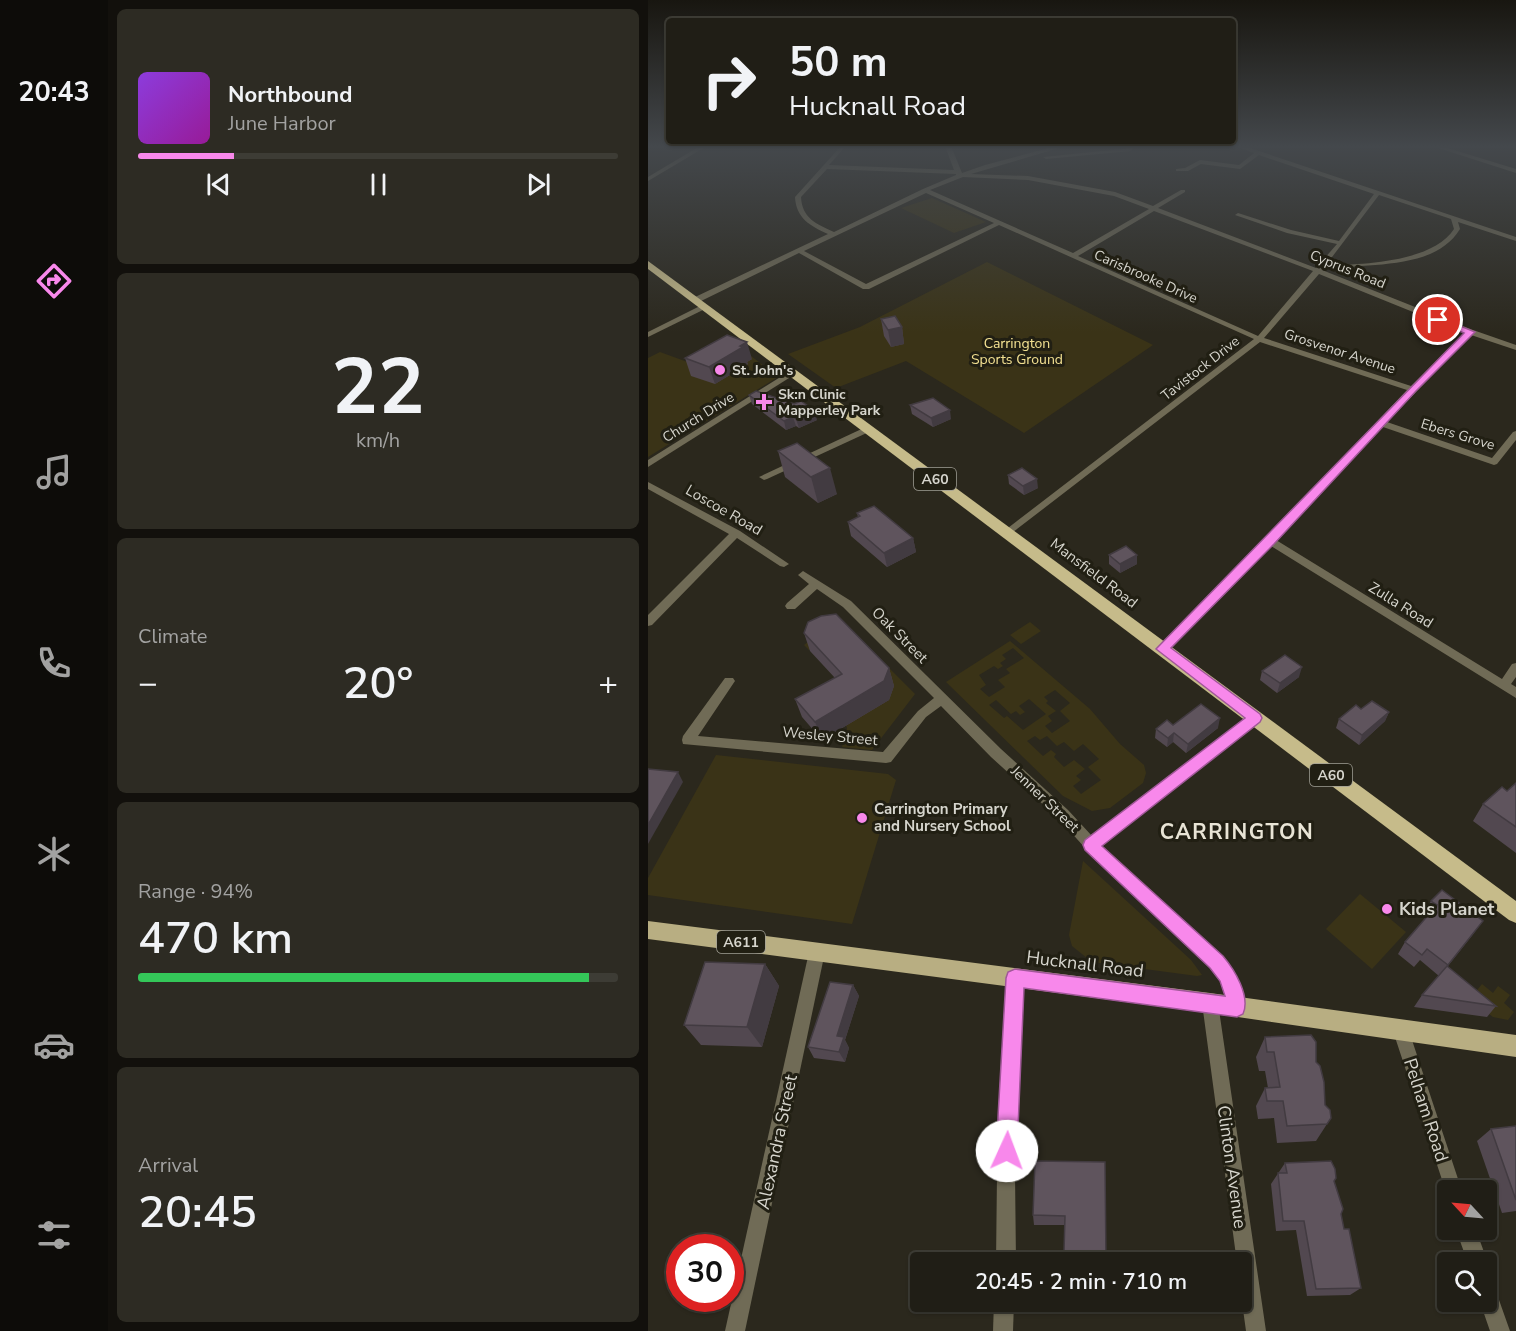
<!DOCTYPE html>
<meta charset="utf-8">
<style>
:root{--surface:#201e16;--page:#2d2b23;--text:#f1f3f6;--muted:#a2a2a1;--line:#3d3c35;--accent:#f888eb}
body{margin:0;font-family:"Nunito Sans",sans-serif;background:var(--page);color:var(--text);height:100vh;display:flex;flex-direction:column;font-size:22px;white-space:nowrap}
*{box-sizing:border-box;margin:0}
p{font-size:20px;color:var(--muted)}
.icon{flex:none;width:33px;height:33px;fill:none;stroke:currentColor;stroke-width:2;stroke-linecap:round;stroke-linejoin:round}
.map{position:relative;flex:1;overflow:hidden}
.side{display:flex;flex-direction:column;gap:9px;padding:9px;background:#12100c;width:540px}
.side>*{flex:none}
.top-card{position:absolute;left:18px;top:18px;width:570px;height:126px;border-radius:6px;box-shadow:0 2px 4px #0004,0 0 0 2px var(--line);background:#201e16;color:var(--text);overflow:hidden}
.needle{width:39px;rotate:296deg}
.tools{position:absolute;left:789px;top:1180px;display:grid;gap:12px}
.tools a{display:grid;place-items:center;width:60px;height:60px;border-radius:6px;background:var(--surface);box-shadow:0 2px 4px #0004,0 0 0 2px var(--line);font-size:30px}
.speed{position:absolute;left:18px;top:1234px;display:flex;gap:12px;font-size:30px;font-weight:700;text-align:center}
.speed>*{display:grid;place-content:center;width:78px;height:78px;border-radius:50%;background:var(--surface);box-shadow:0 2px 4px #0004,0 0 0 2px var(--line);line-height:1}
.speed .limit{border:9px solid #d22;background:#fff;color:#111}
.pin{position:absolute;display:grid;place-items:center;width:51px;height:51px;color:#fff;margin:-26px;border:3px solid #fff;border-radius:50%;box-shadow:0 2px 6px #0007}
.me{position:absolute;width:66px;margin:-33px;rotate:2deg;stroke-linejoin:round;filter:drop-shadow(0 0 4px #0008)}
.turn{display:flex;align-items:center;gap:21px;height:126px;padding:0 24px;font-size:27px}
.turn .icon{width:78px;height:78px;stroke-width:2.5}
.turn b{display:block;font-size:42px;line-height:51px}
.big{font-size:45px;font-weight:600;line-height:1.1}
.side .widget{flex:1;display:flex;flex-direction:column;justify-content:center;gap:9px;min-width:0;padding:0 21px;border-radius:9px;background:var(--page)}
.side .dial{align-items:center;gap:0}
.dial b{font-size:78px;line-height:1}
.song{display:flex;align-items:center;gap:18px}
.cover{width:72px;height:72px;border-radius:9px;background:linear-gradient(135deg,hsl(270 70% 55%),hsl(300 70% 35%))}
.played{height:6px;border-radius:3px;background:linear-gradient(90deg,var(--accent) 20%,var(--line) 20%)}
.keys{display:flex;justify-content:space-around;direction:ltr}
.heat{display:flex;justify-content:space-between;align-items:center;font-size:33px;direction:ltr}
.charge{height:9px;border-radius:4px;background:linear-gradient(90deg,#34c759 94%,var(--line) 0)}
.trip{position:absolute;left:262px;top:1252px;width:342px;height:60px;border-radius:6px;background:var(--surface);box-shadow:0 2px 4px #0004,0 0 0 2px var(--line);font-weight:600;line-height:60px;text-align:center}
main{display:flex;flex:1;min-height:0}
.dock{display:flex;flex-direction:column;width:108px;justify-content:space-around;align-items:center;background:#0d0c09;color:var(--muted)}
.dock .icon{width:42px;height:42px}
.dock .current{color:var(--accent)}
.dock b{font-size:27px;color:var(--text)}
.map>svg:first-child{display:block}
.green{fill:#3a3317;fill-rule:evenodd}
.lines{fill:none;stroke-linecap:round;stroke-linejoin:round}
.minor{fill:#706b56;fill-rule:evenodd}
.primary{fill:#b8ae82;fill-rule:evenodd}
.trunk{fill:#c6bb8a;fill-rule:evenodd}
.wall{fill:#524850}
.shaded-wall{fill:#423b41}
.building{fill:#5f545d;stroke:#423b41;stroke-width:1.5}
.route{fill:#f888eb;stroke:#a15899;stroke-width:1.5}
.poi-dot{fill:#f888eb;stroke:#211f13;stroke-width:2}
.labels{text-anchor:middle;stroke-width:6;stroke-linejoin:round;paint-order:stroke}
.far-street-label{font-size:14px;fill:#d6d5cd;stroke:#211f13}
.far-park-label{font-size:14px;fill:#f2e091;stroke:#211f13}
.far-poi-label{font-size:14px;font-weight:bold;fill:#d6d5cd;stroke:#211f13;text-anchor:start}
.shield{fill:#211f13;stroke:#a09e95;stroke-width:1.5}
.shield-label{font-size:14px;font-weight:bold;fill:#d6d5cd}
.street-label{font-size:15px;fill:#d6d5cd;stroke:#211f13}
.poi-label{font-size:15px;font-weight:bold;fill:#d6d5cd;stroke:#211f13;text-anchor:start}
.near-poi-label{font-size:18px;font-weight:bold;fill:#d6d5cd;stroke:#211f13;text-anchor:start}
.near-street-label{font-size:18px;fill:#d6d5cd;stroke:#211f13}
.district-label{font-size:21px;font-weight:bold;letter-spacing:1.5px;fill:#e8e4d5;stroke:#211f13}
</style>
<main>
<nav class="dock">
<b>20:43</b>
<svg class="icon current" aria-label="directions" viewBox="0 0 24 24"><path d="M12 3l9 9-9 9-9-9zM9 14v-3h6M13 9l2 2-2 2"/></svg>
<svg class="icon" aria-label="music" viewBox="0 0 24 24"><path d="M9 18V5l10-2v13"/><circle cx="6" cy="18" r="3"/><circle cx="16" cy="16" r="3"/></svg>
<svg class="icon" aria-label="phone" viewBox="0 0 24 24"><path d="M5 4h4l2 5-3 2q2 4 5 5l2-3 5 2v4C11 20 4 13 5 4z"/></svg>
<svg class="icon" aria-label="climate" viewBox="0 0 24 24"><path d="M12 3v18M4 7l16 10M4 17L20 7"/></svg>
<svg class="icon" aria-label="car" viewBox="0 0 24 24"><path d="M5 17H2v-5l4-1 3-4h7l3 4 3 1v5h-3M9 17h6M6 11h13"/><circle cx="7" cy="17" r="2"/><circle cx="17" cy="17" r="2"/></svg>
<svg class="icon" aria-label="filters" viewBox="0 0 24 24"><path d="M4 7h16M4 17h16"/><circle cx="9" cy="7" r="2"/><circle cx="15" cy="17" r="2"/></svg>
</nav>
<section class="side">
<div class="widget">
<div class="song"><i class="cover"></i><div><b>Northbound</b><p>June Harbor</p></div></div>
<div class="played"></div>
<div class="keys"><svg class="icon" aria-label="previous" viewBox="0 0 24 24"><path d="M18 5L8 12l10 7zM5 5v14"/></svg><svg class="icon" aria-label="pause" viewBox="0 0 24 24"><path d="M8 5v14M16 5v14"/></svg><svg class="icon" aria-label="next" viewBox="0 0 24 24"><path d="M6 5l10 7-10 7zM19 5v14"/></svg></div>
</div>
<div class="widget dial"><b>22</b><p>km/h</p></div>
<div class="widget"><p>Climate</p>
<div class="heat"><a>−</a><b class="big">20°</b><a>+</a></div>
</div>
<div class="widget"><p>Range · 94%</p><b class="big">470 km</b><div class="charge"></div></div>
<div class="widget"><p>Arrival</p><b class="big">20:45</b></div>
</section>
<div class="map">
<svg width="868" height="1331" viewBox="0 0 868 1331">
<rect width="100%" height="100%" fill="#2b281d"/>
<g class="green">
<polygon points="284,198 338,222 306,233 253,208"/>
<polygon points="339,262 505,345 376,433 258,361 188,388 140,354 212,327"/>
<polygon points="12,352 45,364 98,352 130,377 0,457 0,358"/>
<polygon points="191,618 267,694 224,750 194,747 199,728 198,725 241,700 165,648 161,650 156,645"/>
<polygon points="382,622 393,631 373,644 362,635"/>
<path d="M362 641 442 709 472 744 496 765 498 773 495 783 462 808 444 811 415 796 298 682ZM365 648 376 658 358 669 362 673 350 680 357 687 341 697 332 689 338 685 331 675 346 666 350 669 355 666 352 663 358 659 354 655ZM407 690 422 703 412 711 422 721 404 733 397 726 404 721 400 716 408 711 398 703 400 701 396 697ZM381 699 398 714 375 730 359 716 356 718 341 705 348 700 363 714 368 711 372 715 377 712 371 706ZM387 736 392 740 399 736 409 746 416 742 426 751 435 744 451 759 440 767 453 780 433 794 425 786 433 780 428 776 437 769 426 760 416 767 406 757 408 754 403 750 395 756 379 741Z"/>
<polygon points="68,755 240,774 248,780 204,924 0,895 0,878"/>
<polygon points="435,861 543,960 554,975 549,976 444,962 424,946 421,935"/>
<polygon points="712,894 758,932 724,969 678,929"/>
<polygon points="834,984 845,993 850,986 862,995 856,1003 866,1012 860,1020 845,1017 822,999"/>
</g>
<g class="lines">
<g class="minor">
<polygon points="52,146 59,146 0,181 0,177"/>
<path d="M193 146H198L181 165 306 170 297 146H303L314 173 337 165 408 146H418L323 174 380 176 467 192 505 206 533 190H537V192L510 208 668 268 689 244 639 233 587 215 590 213 643 230 691 241 726 194 611 155 592 169 553 164 540 171H528V169L537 168 552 160 591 165 606 153 587 146H596L868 237V241L810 222 812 229C786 272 716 262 674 270L825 330 868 345V350L823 335 739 422 844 458 865 432 868 431V440L849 464 846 465 735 427 628 540 854 679 864 664 868 663V677L863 684 868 687V698L623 546 519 652H511L509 649 618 539 759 390 612 342 360 536 355 533 356 531 606 339 351 225 221 289H215L151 253 51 302H45V298L180 234C162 226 148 218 147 197ZM179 169 308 174V175L275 189 186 232C168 224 154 218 153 197ZM315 177 380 180 466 196 501 209 425 253 282 190ZM278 193 346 223 218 284 156 251ZM731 195 803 219 806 229C785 262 714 265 678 265ZM506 211 665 271 610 336 430 256ZM671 274 817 333 763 386 616 338Z"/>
<polygon points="784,146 793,146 868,169 868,173"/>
<polygon points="485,148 483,151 398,159 395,157"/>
<polygon points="54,305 61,307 0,337 0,332"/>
<polygon points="142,371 149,373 0,467 0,460"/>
<polygon points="220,426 224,429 223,431 119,479 116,480 111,477"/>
<polygon points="0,482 92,531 141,564 136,567 132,566 89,538 4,625 0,626 0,615 81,534 0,489"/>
<path d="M155 571 203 601 353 749 420 810 444 836 603 715H611L613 718 611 721 453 845 574 957C584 969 601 997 595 1013L589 1015 583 1013 573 981 562 967 438 849 410 818 343 757 293 706 278 717 243 762 238 763 35 744 34 740 35 736 77 678H85L87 681 50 736 235 752 270 711 286 698 195 607 169 589 147 609H139L137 606 139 603 161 584 150 575Z"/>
<polygon points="169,945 175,947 177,952 97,1331 77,1331 161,952 163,947"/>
<polygon points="367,970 373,972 375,978 367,1174 368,1263 348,1263 349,1174 359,978 361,972"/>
<polygon points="562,995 568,997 570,1003 618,1331 598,1331 594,1302 594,1263 589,1263 554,1003 556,997"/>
<polygon points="752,1020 758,1022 760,1028 814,1191 800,1191 800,1198 744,1028 746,1022"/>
<polygon points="808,1230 828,1230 840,1263 838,1266 838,1263 820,1263"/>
<polygon points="838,1280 845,1283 862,1331 842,1331 832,1302 838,1302"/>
<polygon points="346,1302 366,1302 365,1331 345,1331"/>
</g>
<polygon class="primary" points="0,921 562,993 868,1035 868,1057 562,1013 0,939"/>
<polygon class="trunk" points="0,261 868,901 868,923 861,920 0,269"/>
</g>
<g class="wall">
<polygon points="233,319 254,327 256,344 243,347 236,336"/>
<polygon points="37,358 104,359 99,362 100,364 67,384 43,376"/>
<polygon points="101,395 169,420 151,428 148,426 138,430 104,404"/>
<polygon points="262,405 303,419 285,427 264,414"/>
<polygon points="130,451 189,494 170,503 137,477"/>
<polygon points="360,475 390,488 376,495 361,484"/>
<polygon points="209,513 265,538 268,552 239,567 203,536 200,522 210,517"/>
<polygon points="461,555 489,555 489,564 472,573 461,564"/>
<polygon points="156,633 241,668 246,686 241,700 174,740 154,717 147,699 187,678 162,651"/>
<polygon points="614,671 651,677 629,693 612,680"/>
<polygon points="713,709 741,712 737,721 711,745 688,728 691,719"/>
<polygon points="525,725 570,728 538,753 525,742 519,747 507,738 508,729"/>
<polygon points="868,783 868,853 825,821 835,804 859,791"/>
<polygon points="783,901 826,933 799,967 848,1006 839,1017 766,1007 774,995 791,976 772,960 766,967 750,954 757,942 780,916 776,913"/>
<polygon points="117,964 131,986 114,1047 53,1045 36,1025"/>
<polygon points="205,985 211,996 197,1040 201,1048 197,1062 166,1058 160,1047"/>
<polygon points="617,1037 668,1062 677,1105 679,1124 668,1141 629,1143 626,1118 610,1119 608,1106 617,1088 620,1088 617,1071 611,1071 608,1057"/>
<polygon points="868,1126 868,1211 854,1213 829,1141 843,1129"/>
<polygon points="457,1162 416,1252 417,1225 386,1225 385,1215"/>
<polygon points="637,1163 686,1181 696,1229 713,1288 702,1295 659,1296 648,1230 628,1231 623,1184"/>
</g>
<g class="shaded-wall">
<polygon points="254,327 256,344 243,347 240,330"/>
<polygon points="99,342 104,359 99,362 100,364 67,384 61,367"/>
<polygon points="302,410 303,419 285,427 283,418"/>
<polygon points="167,411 169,420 151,428 148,419"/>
<polygon points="145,417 148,426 138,430 136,421"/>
<polygon points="182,468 189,494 170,503 163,477"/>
<polygon points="389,479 390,488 376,495 375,486"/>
<polygon points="265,538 268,552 239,567 236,553"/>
<polygon points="489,555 489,564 472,573 472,564"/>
<polygon points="654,667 651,677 629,693 632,683"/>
<polygon points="241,668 246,686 241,700 174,740 167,722"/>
<polygon points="741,712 737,721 711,745 714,735"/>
<polygon points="572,718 570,728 538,753 540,744"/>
<polygon points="526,733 525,742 519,747 520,738"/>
<polygon points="30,772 35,782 0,844 0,825"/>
<polygon points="835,921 826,933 791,977 800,965"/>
<polygon points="117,964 131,986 114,1047 99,1027"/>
<polygon points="205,985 211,996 197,1040 201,1048 197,1062 191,1052 189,1036"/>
</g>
<g class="building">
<polygon points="247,316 254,327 240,330 233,319"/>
<polygon points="79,335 99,342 92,346 95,347 61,367 37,358"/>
<polygon points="108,391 146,404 153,401 167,411 148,419 145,417 136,421 101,395"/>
<polygon points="285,398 302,410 283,418 262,405"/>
<polygon points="149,443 182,468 163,477 130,451"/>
<polygon points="374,468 389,479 375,486 360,475"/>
<polygon points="226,506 265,538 236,553 200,522 212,516 209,513"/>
<polygon points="478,546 489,555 472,564 461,555"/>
<polygon points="188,614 241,668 236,681 167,722 147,699 194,674 156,633 160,622 173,616"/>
<polygon points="637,655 654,667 632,683 614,671"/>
<polygon points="724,701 741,712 714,735 691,719 708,705 713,709"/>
<polygon points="553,704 572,718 540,744 526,733 520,738 508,729 519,720 525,725"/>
<polygon points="0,769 30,772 0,825"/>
<polygon points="868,783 868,827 835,804 854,787 859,791"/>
<polygon points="794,890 835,921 800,965 779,949 774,955 757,942 789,905 783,901"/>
<polygon points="57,962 117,964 99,1027 36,1025"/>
<polygon points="799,966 848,1006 774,995"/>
<polygon points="182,982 205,985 189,1036 196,1037 191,1052 160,1047"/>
<polygon points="663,1035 668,1042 668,1062 672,1066 676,1082 677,1105 682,1110 683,1118 679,1124 639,1126 635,1101 619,1101 617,1088 632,1087 626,1052 619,1052 617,1037"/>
<polygon points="868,1126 868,1200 843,1129"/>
<polygon points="387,1161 457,1162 458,1263 408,1263 408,1252 416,1252 417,1216 385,1215"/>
<polygon points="683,1161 687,1169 688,1178 686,1181 695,1209 693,1214 696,1229 701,1229 713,1288 668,1289 656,1221 635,1221 630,1173 639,1173 637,1163"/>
</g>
<linearGradient id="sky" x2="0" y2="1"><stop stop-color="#181610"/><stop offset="0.44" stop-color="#44484c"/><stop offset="1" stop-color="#44484c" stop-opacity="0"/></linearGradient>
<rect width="868" height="333" fill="url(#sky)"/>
<path class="route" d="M787 318H793L827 332 768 391 626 544 523 648 612 714 614 718 612 722 454 846 575 956C586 969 603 996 595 1014L589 1017 376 988 369 1151 366 1158 359 1161 351 1158 348 1151 358 978 360 972 367 969 577 996 572 981 562 968 437 850 435 845 437 840 597 718 508 649 816 333 787 321Z"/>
<g class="poi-dot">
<circle cx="72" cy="370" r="6"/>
<path d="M113 393h6v6h6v6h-6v6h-6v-6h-6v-6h6z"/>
<circle cx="214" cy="818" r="6"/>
<circle cx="739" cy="909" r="6"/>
</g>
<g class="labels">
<g class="far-street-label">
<text transform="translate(700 269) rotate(22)" y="5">Cyprus Road</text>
<text transform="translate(498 276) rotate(24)" y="5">Carisbrooke Drive</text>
<text transform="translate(692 351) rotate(18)" y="5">Grosvenor Avenue</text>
<text transform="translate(552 368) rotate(-38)" y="5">Tavistock Drive</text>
<text transform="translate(50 417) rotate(-32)" y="5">Church Drive</text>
<text transform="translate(810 434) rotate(17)" y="5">Ebers Grove</text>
</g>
<g class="far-park-label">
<text x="369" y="348">Carrington<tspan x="369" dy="16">Sports Ground</tspan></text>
</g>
<g class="far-poi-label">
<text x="84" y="375">St. John's</text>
<text x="130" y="399">Sk:n Clinic<tspan x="130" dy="16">Mapperley Park</tspan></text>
</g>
<g class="shield">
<rect x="266" y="468" width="42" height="22" rx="4.5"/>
<rect x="662" y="764" width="42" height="22" rx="4.5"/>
<rect x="69" y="931" width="48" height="22" rx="4.5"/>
</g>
<g class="shield-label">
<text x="287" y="484">A60</text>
<text x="683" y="780">A60</text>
<text x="93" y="947">A611</text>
</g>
<g class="street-label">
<text transform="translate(76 510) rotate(30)" y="5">Loscoe Road</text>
<text transform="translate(446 573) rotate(37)" y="5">Mansfield Road</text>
<text transform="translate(753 605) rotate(32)" y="5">Zulla Road</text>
<text transform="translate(252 635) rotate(45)" y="5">Oak Street</text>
<text transform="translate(182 736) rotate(5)" y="5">Wesley Street</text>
<text transform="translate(397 799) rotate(44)" y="5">Jenner Street</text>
</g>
<g class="poi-label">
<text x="226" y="814">Carrington Primary<tspan x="226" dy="17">and Nursery School</tspan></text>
</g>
<g class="near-poi-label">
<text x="751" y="915">Kids Planet</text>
</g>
<g class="near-street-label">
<text transform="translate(437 964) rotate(7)" y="6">Hucknall Road</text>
<text transform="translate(778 1110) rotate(72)" y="6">Pelham Road</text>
<text transform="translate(129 1142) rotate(-78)" y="6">Alexandra Street</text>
<text transform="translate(584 1167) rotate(82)" y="6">Clinton Avenue</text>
</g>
<g class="district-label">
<text x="589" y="839">CARRINGTON</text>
</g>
</g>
</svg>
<div class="tools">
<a><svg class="needle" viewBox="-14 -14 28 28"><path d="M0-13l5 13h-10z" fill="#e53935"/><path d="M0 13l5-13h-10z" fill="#a2a2a1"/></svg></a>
<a><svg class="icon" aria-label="search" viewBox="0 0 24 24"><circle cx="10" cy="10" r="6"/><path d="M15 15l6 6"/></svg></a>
</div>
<div class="speed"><div class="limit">30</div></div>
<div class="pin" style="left:790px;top:320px;background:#d93025"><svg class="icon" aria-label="arrive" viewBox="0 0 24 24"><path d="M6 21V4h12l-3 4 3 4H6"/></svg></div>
<svg class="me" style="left:359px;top:1151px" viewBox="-20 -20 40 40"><circle r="19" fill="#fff"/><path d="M0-13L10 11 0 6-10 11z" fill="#f888eb"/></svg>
<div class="trip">20:45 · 2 min · 710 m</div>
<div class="top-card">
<div class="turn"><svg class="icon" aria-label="right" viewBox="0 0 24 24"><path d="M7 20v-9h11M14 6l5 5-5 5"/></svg><div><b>50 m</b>Hucknall Road</div></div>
</div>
</div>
</main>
